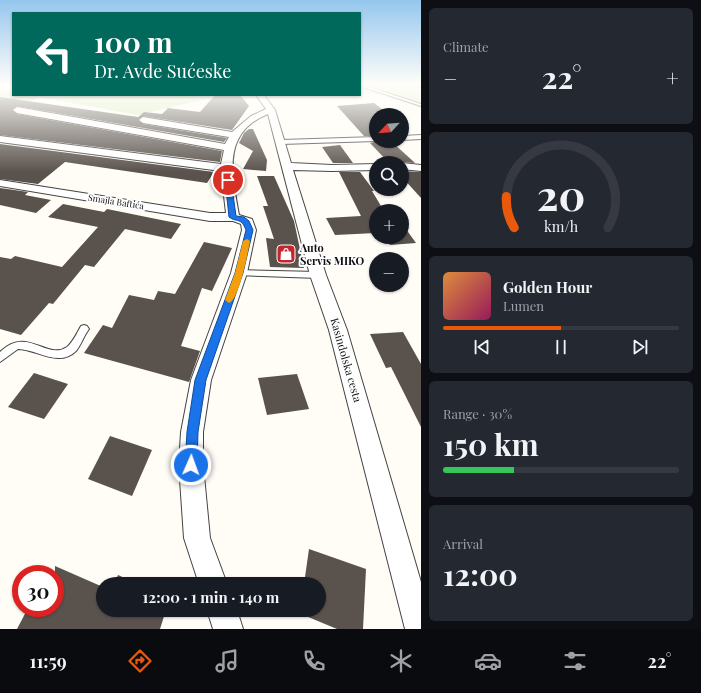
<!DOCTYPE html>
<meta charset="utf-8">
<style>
:root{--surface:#171b24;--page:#242831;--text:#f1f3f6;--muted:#9ea1a6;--line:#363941;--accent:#ea580c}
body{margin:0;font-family:"Playfair Display",serif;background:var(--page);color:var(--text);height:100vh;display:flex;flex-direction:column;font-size:15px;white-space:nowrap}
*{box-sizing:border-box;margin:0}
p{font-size:13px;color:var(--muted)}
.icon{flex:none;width:22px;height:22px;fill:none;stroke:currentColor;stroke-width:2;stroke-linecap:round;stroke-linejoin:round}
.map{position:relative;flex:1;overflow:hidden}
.drawer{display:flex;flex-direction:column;gap:8px;padding:8px;background:#0d0f14;width:280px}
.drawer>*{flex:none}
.hud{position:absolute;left:12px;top:12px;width:349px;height:84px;border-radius:0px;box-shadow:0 1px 3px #0004;background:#00695c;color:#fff;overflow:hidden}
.needle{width:26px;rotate:244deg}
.buttons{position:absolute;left:369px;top:108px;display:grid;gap:8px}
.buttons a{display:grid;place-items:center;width:40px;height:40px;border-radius:50%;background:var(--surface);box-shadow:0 1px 3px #0004;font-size:20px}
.speed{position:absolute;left:12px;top:565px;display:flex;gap:8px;font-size:20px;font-weight:700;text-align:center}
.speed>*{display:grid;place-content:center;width:52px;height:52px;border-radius:50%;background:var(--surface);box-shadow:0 1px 3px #0004;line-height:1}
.speed .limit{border:6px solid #d22;background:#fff;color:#111}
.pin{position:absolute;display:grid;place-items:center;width:34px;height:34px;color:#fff;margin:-17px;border:2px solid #fff;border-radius:50%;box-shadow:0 1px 4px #0007}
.me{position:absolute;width:44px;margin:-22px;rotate:2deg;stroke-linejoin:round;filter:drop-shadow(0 0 3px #0008)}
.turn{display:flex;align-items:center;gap:14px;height:84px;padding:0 16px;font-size:18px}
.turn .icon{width:52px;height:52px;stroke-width:2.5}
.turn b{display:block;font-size:28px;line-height:34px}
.big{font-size:30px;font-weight:700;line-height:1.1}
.drawer .card{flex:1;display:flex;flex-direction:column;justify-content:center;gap:6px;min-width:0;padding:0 14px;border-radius:6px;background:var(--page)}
.drawer .dial{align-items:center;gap:0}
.dial svg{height:104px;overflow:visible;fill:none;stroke:var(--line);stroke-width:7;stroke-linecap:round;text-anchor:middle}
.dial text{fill:var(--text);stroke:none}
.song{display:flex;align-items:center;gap:12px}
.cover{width:48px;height:48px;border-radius:6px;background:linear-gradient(135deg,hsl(30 70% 55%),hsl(330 70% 35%))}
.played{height:4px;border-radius:2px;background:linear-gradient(90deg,var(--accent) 50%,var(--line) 50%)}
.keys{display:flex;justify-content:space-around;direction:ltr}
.heat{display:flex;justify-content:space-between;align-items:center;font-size:22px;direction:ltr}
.charge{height:6px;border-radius:3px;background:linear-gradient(90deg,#34c759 30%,var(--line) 0)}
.trip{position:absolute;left:96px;top:577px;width:230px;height:40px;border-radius:20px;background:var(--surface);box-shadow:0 1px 3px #0004;font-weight:700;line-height:40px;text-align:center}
.dock{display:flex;height:64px;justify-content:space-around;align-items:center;background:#090b0e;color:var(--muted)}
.dock .icon{width:28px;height:28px}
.dock .current{color:var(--accent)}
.dock b{font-size:18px;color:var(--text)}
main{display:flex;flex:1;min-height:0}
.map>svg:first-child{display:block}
.green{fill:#d5ebbd}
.building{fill:#5a524d}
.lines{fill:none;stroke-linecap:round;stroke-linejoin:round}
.lane-casing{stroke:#444;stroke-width:2}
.street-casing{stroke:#444;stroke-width:2}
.lane{fill:#fff;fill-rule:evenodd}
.street{fill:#fff;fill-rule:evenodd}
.route{fill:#1a73e8;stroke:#114b97}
.slow{fill:#f59e0b}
.labels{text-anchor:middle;stroke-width:4;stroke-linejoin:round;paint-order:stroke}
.far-street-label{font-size:9px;fill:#111;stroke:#fff}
.poi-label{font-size:11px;font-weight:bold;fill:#111;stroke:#fff;text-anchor:start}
.street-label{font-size:11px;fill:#111;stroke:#fff}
</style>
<main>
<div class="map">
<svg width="421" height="629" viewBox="0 0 421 629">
<rect width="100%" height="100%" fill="#fffdf5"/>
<g class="green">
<polygon points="361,84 421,84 421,104"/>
<polygon points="360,86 421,106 421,108 384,94 360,94"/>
<polygon points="13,89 13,95 210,95 212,98 137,115 39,97 9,111 0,109 0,94"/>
</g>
<g class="building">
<polygon points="215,95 240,95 249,106 232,130 143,116 138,120 143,124 227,138 224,142 17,106 12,110 17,114 222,151 220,162 0,135 0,97 138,117 144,112 162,114 168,108 200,112"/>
<polygon points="374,103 390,115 376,115 376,136 364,136 337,106"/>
<polygon points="249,129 253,129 267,160 266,171 243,169 253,151 239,143 244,133"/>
<polygon points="378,141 391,141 415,163 401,162 400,163 389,163 370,143"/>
<polygon points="0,144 214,172 207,183 65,162 38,184 0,179"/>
<polygon points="340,145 353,163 333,163 322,147"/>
<polygon points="402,171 421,172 421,198 402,177"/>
<polygon points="339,172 360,172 374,191 372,191 384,211 376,211 376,233 335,235 326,218 361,216"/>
<polygon points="257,176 274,176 294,221 304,268 270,267 266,238 274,239 263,206 268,206"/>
<polygon points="0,188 28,192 25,195 51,200 36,213 0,205"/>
<polygon points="63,204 104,212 107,209 181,224 171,239 125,229 94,267 85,265 53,304 49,303 21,335 0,329 0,257 11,259 15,256 62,267 98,227 48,217"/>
<polygon points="402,225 403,225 416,243 390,245 385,237 402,237"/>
<polygon points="204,242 232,248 212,291 202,288 181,346 200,351 189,382 84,353 103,325 112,328 129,295 154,300 158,291 175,294"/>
<polygon points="403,332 421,364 421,427 391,367 386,368 370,334"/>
<polygon points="34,373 68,384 44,419 8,407"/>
<polygon points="297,374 309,409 267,415 258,378"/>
<polygon points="110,436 152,450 132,496 88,479"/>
<polygon points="309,549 366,569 363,629 337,629 301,614 301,610 319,610 319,584 304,584"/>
<polygon points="55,566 103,587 103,610 166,610 160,629 17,629 28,608 55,608"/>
<polygon points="118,575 138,584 114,584"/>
</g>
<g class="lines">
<g class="lane-casing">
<g id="lane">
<polygon points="360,84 421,104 421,106 360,86"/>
<polygon points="421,135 421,139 402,140 402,136"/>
<polygon points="376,137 376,141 281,144 278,142 281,140"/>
<polygon points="239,270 318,272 322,275 318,278 236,275 235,273 236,271"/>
<path d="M84 325 87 326 89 329 87 332C83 338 81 345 76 351 59 368 36 349 18 349L0 362V352C27 325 47 361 67 347 73 342 77 333 81 326Z"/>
</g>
</g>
<g class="street-casing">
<g id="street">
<path d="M256 95H264L275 110 291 163 332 165 376 164V170L332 171 293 170 326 275 347 330 421 582V629H405L329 330 310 275 268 114C221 133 232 175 239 215L252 219 256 230 247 273 211 380 203 432V465L210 538 227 584H199L184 538 179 465 181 432 191 380 231 273 242 230 241 224 233 221H210L0 186V180L210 213H226L221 171 0 142V136L221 164 224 150 17 113 13 110 17 107 225 144 229 137 143 123 139 120 143 117 232 132 251 116 266 109Z"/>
<polygon points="401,163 402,163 421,165 421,171 402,169"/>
<polygon points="207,610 237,610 243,629 213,629"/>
</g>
</g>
<use href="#lane" class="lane"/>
<use href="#street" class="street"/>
</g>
<linearGradient id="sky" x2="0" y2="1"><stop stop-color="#95c6ee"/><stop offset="0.49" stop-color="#fffefa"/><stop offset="1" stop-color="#fffefa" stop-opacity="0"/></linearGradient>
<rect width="421" height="172" fill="url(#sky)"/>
<path class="route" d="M225 179 231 180 236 216 244 217 249 221 253 230 243 273 206 380 198 432 197 465 195 470 191 472 187 470 185 465 187 432 195 380 235 273 246 230C241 217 237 223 229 217Z"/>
<path class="slow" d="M247 239 250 241C248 252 239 300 229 303L225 300 235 273 243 241Z"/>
<defs>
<g id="shop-square" transform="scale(1)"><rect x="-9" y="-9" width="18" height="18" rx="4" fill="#c4262e" stroke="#fff"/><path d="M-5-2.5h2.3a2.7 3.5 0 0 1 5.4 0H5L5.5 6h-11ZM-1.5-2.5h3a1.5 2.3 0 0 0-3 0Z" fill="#fff"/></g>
</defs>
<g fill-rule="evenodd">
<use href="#shop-square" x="286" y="254"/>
</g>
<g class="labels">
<g class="far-street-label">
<text transform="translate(116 202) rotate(9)" y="3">Smajla Baftića</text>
</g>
<g class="poi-label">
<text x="300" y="252">Auto<tspan x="300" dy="13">Servis MIKO</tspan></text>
</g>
<g class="street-label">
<text transform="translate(346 360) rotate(74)" y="4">Kasindolska cesta</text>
</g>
</g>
</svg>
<div class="buttons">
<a><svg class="needle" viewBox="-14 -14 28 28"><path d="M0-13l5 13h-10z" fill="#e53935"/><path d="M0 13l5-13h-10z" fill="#9ea1a6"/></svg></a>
<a><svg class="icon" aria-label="search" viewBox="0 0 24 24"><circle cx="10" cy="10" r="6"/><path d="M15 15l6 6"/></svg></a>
<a>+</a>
<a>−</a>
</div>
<div class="speed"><div class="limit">30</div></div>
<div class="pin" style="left:228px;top:180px;background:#d93025"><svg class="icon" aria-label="arrive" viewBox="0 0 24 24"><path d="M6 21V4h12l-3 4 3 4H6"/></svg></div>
<svg class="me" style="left:191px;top:465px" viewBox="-20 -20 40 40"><circle r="17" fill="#1a73e8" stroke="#fff" stroke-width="3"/><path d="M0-11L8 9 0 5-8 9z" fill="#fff"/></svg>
<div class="trip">12:00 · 1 min · 140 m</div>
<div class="hud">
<div class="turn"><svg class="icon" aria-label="left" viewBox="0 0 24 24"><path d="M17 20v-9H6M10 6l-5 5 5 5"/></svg><div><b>100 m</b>Dr. Avde Sućeske</div></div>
</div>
</div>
<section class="drawer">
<div class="card"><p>Climate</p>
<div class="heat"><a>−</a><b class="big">22°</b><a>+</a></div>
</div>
<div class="card dial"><svg viewBox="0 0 100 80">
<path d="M14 69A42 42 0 1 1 86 69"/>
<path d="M14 69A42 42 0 0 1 8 45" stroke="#ea580c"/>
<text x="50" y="56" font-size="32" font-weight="700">20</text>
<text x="50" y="72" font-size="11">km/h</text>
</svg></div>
<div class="card">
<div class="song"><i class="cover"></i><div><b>Golden Hour</b><p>Lumen</p></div></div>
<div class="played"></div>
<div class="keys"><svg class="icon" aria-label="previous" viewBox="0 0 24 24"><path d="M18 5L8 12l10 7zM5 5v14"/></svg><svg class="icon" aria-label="pause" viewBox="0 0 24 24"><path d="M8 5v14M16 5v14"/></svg><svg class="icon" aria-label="next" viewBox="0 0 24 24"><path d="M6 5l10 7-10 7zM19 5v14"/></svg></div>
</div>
<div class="card"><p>Range · 30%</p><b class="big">150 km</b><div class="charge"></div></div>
<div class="card"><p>Arrival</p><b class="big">12:00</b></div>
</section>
</main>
<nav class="dock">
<b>11:59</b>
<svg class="icon current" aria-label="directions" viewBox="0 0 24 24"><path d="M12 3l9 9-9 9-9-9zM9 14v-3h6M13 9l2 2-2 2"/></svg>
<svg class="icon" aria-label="music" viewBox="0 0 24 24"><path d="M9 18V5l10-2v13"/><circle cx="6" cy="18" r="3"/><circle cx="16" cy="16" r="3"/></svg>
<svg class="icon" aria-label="phone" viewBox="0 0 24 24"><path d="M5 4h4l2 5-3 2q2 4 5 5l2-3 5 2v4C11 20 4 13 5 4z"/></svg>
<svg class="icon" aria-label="climate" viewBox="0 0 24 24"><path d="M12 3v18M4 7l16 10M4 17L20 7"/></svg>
<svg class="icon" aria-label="car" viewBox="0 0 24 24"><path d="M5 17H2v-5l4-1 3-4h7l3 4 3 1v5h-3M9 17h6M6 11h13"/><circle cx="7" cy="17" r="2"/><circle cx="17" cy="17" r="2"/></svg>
<svg class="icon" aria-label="filters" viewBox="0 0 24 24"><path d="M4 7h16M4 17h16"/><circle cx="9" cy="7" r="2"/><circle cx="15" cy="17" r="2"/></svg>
<b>22°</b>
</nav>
